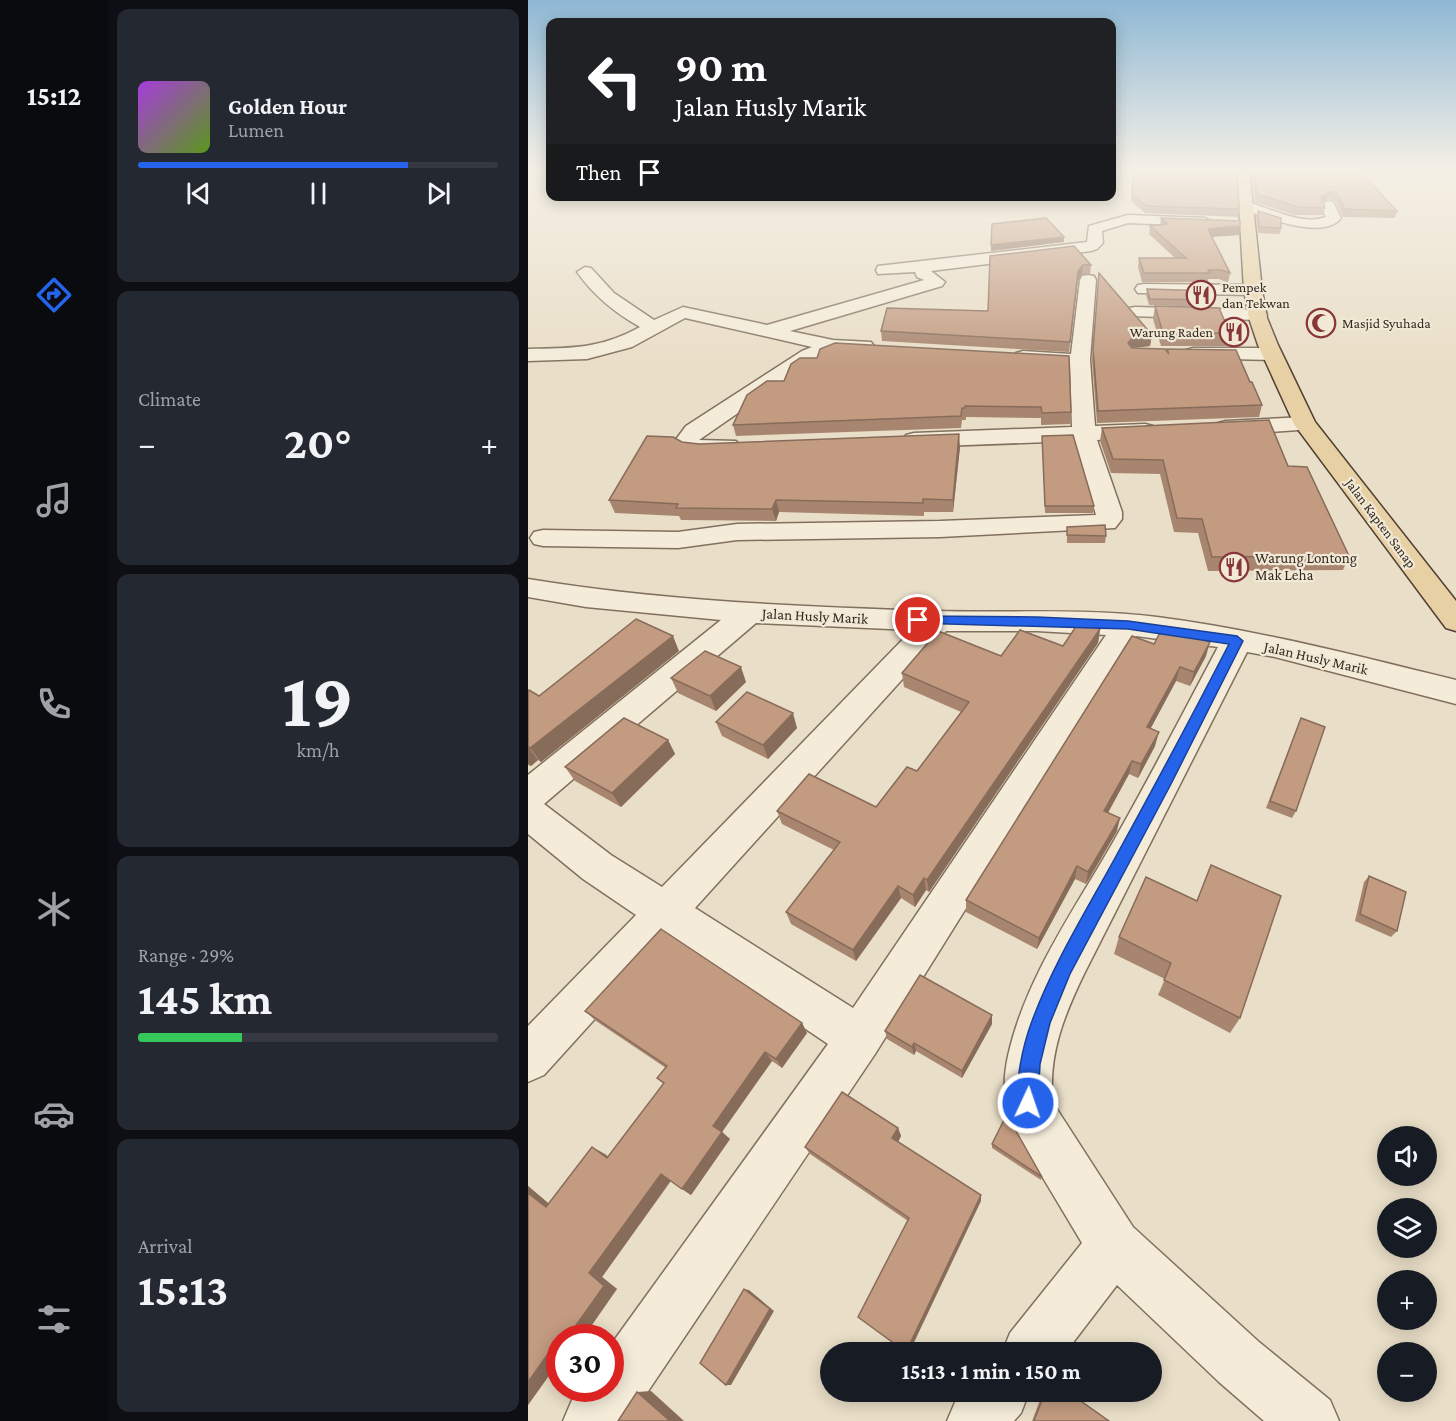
<!DOCTYPE html>
<meta charset="utf-8">
<style>
:root{--surface:#171b24;--page:#242831;--text:#f1f3f6;--muted:#9ea1a6;--line:#363941;--accent:#2563eb}
body{margin:0;font-family:"Crimson Pro",serif;background:var(--page);color:var(--text);height:100vh;display:flex;flex-direction:column;font-size:22px;white-space:nowrap}
*{box-sizing:border-box;margin:0}
p{font-size:20px;color:var(--muted)}
.icon{flex:none;width:33px;height:33px;fill:none;stroke:currentColor;stroke-width:2;stroke-linecap:round;stroke-linejoin:round}
.map{position:relative;flex:1;overflow:hidden}
.panel{display:flex;flex-direction:column;gap:9px;padding:9px;background:#0d0f14;width:420px}
.panel>*{flex:none}
.banner{position:absolute;left:18px;top:18px;width:570px;height:183px;border-radius:12px;box-shadow:0 3px 15px #0003;background:#202124;color:#fff;overflow:hidden}
.buttons{position:absolute;left:849px;top:1126px;display:grid;gap:12px}
.buttons a{display:grid;place-items:center;width:60px;height:60px;border-radius:50%;background:var(--surface);box-shadow:0 3px 15px #0003;font-size:30px}
.speed{position:absolute;left:18px;top:1324px;display:flex;gap:12px;font-size:30px;font-weight:700;text-align:center}
.speed>*{display:grid;place-content:center;width:78px;height:78px;border-radius:50%;background:var(--surface);box-shadow:0 3px 15px #0003;line-height:1}
.speed .limit{border:9px solid #d22;background:#fff;color:#111}
.pin{position:absolute;display:grid;place-items:center;width:51px;height:51px;color:#fff;margin:-26px;border:3px solid #fff;border-radius:50%;box-shadow:0 2px 6px #0007}
.me{position:absolute;width:66px;margin:-33px;rotate:3deg;stroke-linejoin:round;filter:drop-shadow(0 0 4px #0008)}
.turn{display:flex;align-items:center;gap:21px;height:126px;padding:0 30px;font-size:27px}
.turn .icon{width:78px;height:78px;stroke-width:2.5}
.turn b{display:block;font-size:42px;line-height:51px}
.then{display:flex;align-items:center;height:57px;padding:0 30px;background:#0003;gap:12px;font-size:22px}
.big{font-size:45px;font-weight:700;line-height:1.1}
.panel .card{flex:1;display:flex;flex-direction:column;justify-content:center;gap:9px;min-width:0;padding:0 21px;border-radius:12px;background:var(--page)}
.panel .dial{align-items:center;gap:0}
.dial b{font-size:78px;line-height:1}
.song{display:flex;align-items:center;gap:18px}
.cover{width:72px;height:72px;border-radius:9px;background:linear-gradient(135deg,hsl(280 70% 55%),hsl(90 70% 35%))}
.played{height:6px;border-radius:3px;background:linear-gradient(90deg,var(--accent) 75%,var(--line) 75%)}
.keys{display:flex;justify-content:space-around;direction:ltr}
.heat{display:flex;justify-content:space-between;align-items:center;font-size:33px;direction:ltr}
.charge{height:9px;border-radius:4px;background:linear-gradient(90deg,#34c759 29%,var(--line) 0)}
.trip{position:absolute;left:292px;top:1342px;width:342px;height:60px;border-radius:30px;background:var(--surface);box-shadow:0 3px 15px #0003;font-weight:700;line-height:60px;text-align:center}
main{display:flex;flex:1;min-height:0}
.tab-bar{display:flex;flex-direction:column;width:108px;justify-content:space-around;align-items:center;background:#090b0e;color:var(--muted)}
.tab-bar .icon{width:42px;height:42px}
.tab-bar .selected{color:var(--accent)}
.tab-bar b{font-size:27px;color:var(--text)}
.map>svg:first-child{display:block}
.lines{fill:none;stroke-linecap:round;stroke-linejoin:round}
.minor-casing{stroke:#82705f;stroke-width:3}
.primary-casing{stroke:#503f32;stroke-width:3}
.minor{fill:#f4ecd9;fill-rule:evenodd}
.primary{fill:#e7d0a4;fill-rule:evenodd}
.wall{fill:#a7856f}
.shaded-wall{fill:#886c5a}
.building{fill:#c29b81;stroke:#886c5a;stroke-width:1.5}
.route{fill:#2563eb;stroke:#184099;stroke-width:1.5}
.labels{text-anchor:middle;stroke-width:4.5;stroke-linejoin:round;paint-order:stroke}
.far-poi-label{font-size:14px;fill:#342920;stroke:#f1e8d6;text-anchor:start}
.far-street-label{font-size:14px;fill:#342920;stroke:#f1e8d6}
.poi-label{font-size:15px;fill:#342920;stroke:#f1e8d6;text-anchor:start}
.street-label{font-size:15px;fill:#342920;stroke:#f1e8d6}
</style>
<main>
<nav class="tab-bar">
<b>15:12</b>
<svg class="icon selected" aria-label="directions" viewBox="0 0 24 24"><path d="M12 3l9 9-9 9-9-9zM9 14v-3h6M13 9l2 2-2 2"/></svg>
<svg class="icon" aria-label="music" viewBox="0 0 24 24"><path d="M9 18V5l10-2v13"/><circle cx="6" cy="18" r="3"/><circle cx="16" cy="16" r="3"/></svg>
<svg class="icon" aria-label="phone" viewBox="0 0 24 24"><path d="M5 4h4l2 5-3 2q2 4 5 5l2-3 5 2v4C11 20 4 13 5 4z"/></svg>
<svg class="icon" aria-label="climate" viewBox="0 0 24 24"><path d="M12 3v18M4 7l16 10M4 17L20 7"/></svg>
<svg class="icon" aria-label="car" viewBox="0 0 24 24"><path d="M5 17H2v-5l4-1 3-4h7l3 4 3 1v5h-3M9 17h6M6 11h13"/><circle cx="7" cy="17" r="2"/><circle cx="17" cy="17" r="2"/></svg>
<svg class="icon" aria-label="filters" viewBox="0 0 24 24"><path d="M4 7h16M4 17h16"/><circle cx="9" cy="7" r="2"/><circle cx="15" cy="17" r="2"/></svg>
</nav>
<section class="panel">
<div class="card">
<div class="song"><i class="cover"></i><div><b>Golden Hour</b><p>Lumen</p></div></div>
<div class="played"></div>
<div class="keys"><svg class="icon" aria-label="previous" viewBox="0 0 24 24"><path d="M18 5L8 12l10 7zM5 5v14"/></svg><svg class="icon" aria-label="pause" viewBox="0 0 24 24"><path d="M8 5v14M16 5v14"/></svg><svg class="icon" aria-label="next" viewBox="0 0 24 24"><path d="M6 5l10 7-10 7zM19 5v14"/></svg></div>
</div>
<div class="card"><p>Climate</p>
<div class="heat"><a>−</a><b class="big">20°</b><a>+</a></div>
</div>
<div class="card dial"><b>19</b><p>km/h</p></div>
<div class="card"><p>Range · 29%</p><b class="big">145 km</b><div class="charge"></div></div>
<div class="card"><p>Arrival</p><b class="big">15:13</b></div>
</section>
<div class="map">
<svg width="928" height="1421" viewBox="0 0 928 1421">
<rect width="100%" height="100%" fill="#e9dec7"/>
<g class="lines">
<g class="minor-casing">
<g id="minor">
<path d="M800 201 805 202 813 218C795 241 737 217 714 209L712 206 719 202C742 208 774 226 798 217L793 205Z"/>
<path d="M600 215 677 218 684 222 677 226 600 223 574 231 575 243 569 249 563 251 403 271 417 282 414 286 262 331 305 340 343 342 346 346 343 350 307 352 288 359 171 440 208 441 212 446 208 451C190 455 158 459 146 442L158 426 274 351 284 347 157 318 104 347 59 359 0 361V349C44 348 72 349 112 327 87 313 66 296 49 272L57 267 63 268 86 293 126 320 155 307 239 325 396 280 389 277 387 272 350 274 348 270 350 266 559 242 561 226Z"/>
<polygon points="560,275 566,276 568,280 562,360 567,426 617,424 625,426 628,431 625,436 569,440 594,512 594,519 587,528 412,537 209,540 150,548 15,546 6,544 2,538 6,532 15,530 150,532 209,524 412,521 568,515 547,441 386,447 378,445 375,440 378,435 386,433 544,427 542,365 495,363 488,361 485,357 488,353 495,351 543,354 552,280 554,276"/>
<polygon points="616,284 725,285 731,286 734,290 731,294 725,295 610,293 607,289 610,285"/>
<polygon points="607,307 730,310 736,311 739,315 736,319 730,320 601,316 598,312 601,308"/>
<polygon points="665,348 744,348 751,350 754,354 751,358 744,360 658,358 655,354 658,350"/>
<polygon points="777,417 785,419 788,424 785,429 698,435 690,433 687,428 690,423 698,421"/>
<path d="M0 579C134 601 272 607 408 611 481 613 556 608 629 617 731 630 829 656 928 680V704L747 657 719 652 557 972C537 1013 519 1056 525 1103L605 1227 731 1342 802 1400 811 1421H736L691 1382 589 1285 537 1353H474L482 1333 554 1243 487 1131C476 1105 474 1083 480 1056 497 979 546 910 584 844 621 779 655 713 690 647L608 636 347 1054 100 1421H35L44 1400 52 1389H82V1346L300 1044 141 937 16 1075 0 1082V1026L108 915 55 879 0 834V775L193 620 58 607 0 597ZM228 623 384 630 134 887 83 855 16 804ZM418 631H509L578 635 325 1008 167 908Z"/>
<polygon points="434,1392 501,1392 493,1413 486,1421 419,1421 428,1400"/>
</g>
</g>
<g class="primary-casing">
<polygon id="primary" points="709,169 721,169 734,290 739,318 750,345 787,422 928,601 928,631 918,628 766,424 730,345 721,318 716,290"/>
</g>
<use href="#minor" class="minor"/>
<use href="#primary" class="primary"/>
</g>
<g class="wall">
<polygon points="605,169 711,209 710,217 617,213 603,201"/>
<polygon points="723,169 830,169 869,211 867,218 815,217 807,201 800,199 795,202 797,208 795,215 767,215 727,202"/>
<polygon points="730,211 753,228 752,234 730,233 728,216"/>
<polygon points="633,218 711,235 684,237 702,273 700,283 691,279 680,279 680,282 614,282 610,267 611,258 647,258 621,234 622,226 632,225"/>
<polygon points="462,256 563,265 562,274 554,274 550,280 541,352 354,341 353,331 460,311"/>
<polygon points="571,273 624,335 622,346 604,348 639,352 639,349 722,382 734,405 731,417 569,423 564,360"/>
<polygon points="619,289 688,291 687,297 682,297 684,300 682,307 621,305 618,295"/>
<polygon points="627,306 702,333 699,346 633,346 625,319"/>
<polygon points="272,358 543,412 542,424 513,425 513,418 438,417 438,420 434,420 433,428 208,436 205,425 256,381"/>
<polygon points="574,428 760,466 821,556 815,570 680,571 670,533 646,532 632,474 583,473 572,441"/>
<polygon points="514,436 566,506 565,513 517,513"/>
<polygon points="154,442 171,444 432,447 425,512 396,512 396,516 251,512 248,521 153,520 151,516 87,513 81,500"/>
<polygon points="539,527 578,536 577,543 539,543"/>
<polygon points="572,629 570,643 401,892 398,890 387,907 373,898 328,961 263,924 258,912 306,850 254,824 249,811 348,807 389,771 433,712 376,687 374,673 473,656 535,646"/>
<polygon points="626,644 678,656 662,686 648,681 622,729 627,746 610,778 601,774 580,813 589,831 558,884 547,879 509,949 438,912 438,900"/>
<polygon points="151,651 13,762 10,760 3,766 0,765 0,691 11,696"/>
<polygon points="143,678 218,682 188,711 150,693"/>
<polygon points="773,718 768,811 764,818 738,808"/>
<polygon points="188,722 269,728 240,759 194,736"/>
<polygon points="140,740 147,754 93,807 47,781 37,767"/>
<polygon points="683,865 712,1018 702,1033 630,995 637,979 586,954 591,937 669,901"/>
<polygon points="841,876 869,931 863,937 827,921 836,882"/>
<polygon points="57,1011 274,1023 279,1033 254,1068 244,1061 194,1132 202,1139 163,1195 143,1181 74,1277 89,1289 32,1338 32,1360 0,1405 0,1186 21,1204 64,1147 80,1157 136,1084 129,1078 138,1068 68,1021"/>
<polygon points="464,1024 434,1078 388,1051 386,1055 359,1039 357,1031"/>
<polygon points="370,1128 373,1136 370,1142 453,1201 380,1221 282,1154 277,1147"/>
<polygon points="464,1144 514,1177 513,1180 464,1148"/>
<polygon points="515,1392 540,1392 581,1421 504,1421"/>
</g>
<g class="shaded-wall">
<polygon points="803,191 800,199 791,204 793,197"/>
<polygon points="712,226 711,235 678,237 680,229"/>
<polygon points="536,237 536,242 463,251 463,245"/>
<polygon points="555,265 554,274 550,280 541,352 550,271"/>
<polygon points="624,335 622,346 603,348 600,343 605,337"/>
<polygon points="431,434 432,447 425,512 425,500"/>
<polygon points="248,500 251,512 248,521 244,509"/>
<polygon points="572,629 570,643 401,892 399,880"/>
<polygon points="145,636 151,651 13,762 2,748"/>
<polygon points="682,642 678,656 662,686 666,672"/>
<polygon points="213,667 218,682 188,711 182,696"/>
<polygon points="652,667 648,681 616,741 619,727"/>
<polygon points="265,713 269,728 240,759 235,745"/>
<polygon points="631,732 627,746 610,778 613,764"/>
<polygon points="140,740 147,754 93,807 84,793"/>
<polygon points="0,747 10,760 3,766 0,763"/>
<polygon points="604,761 601,774 573,825 576,811"/>
<polygon points="592,818 589,831 558,884 560,872"/>
<polygon points="549,866 547,879 509,949 511,938"/>
<polygon points="396,878 398,890 387,907 385,895"/>
<polygon points="370,886 373,898 328,961 325,950"/>
<polygon points="464,1015 464,1024 434,1078 434,1071"/>
<polygon points="274,1023 279,1033 254,1068 248,1059"/>
<polygon points="386,1043 388,1051 386,1055 384,1047"/>
<polygon points="237,1052 244,1061 194,1132 202,1139 163,1195 154,1189 185,1126"/>
<polygon points="370,1128 373,1136 368,1146 364,1138"/>
<polygon points="64,1147 77,1154 91,1165 79,1158"/>
<polygon points="133,1174 143,1180 74,1277 89,1289 55,1338 32,1338 32,1360 0,1405 0,1382 32,1337 61,1273"/>
<polygon points="0,1186 32,1213 18,1207 0,1193"/>
<polygon points="453,1195 453,1201 381,1353 378,1352"/>
<polygon points="216,1289 221,1290 246,1311 203,1385 198,1385"/>
<polygon points="123,1391 156,1421 142,1421 109,1392"/>
</g>
<g class="building">
<polygon points="605,169 709,169 711,209 618,206 604,194"/>
<polygon points="726,169 830,169 869,211 817,209 809,193 803,191 793,197 797,208 770,207 729,194"/>
<polygon points="730,211 753,218 753,228 731,227"/>
<polygon points="518,218 536,237 463,245 464,224"/>
<polygon points="633,218 712,221 712,226 680,229 702,273 693,270 680,270 682,273 616,273 611,258 658,258 622,226 640,224"/>
<polygon points="546,246 563,265 555,265 550,271 542,342 353,331 359,308 460,311 462,256"/>
<polygon points="571,273 624,335 605,337 600,343 604,348 637,349 641,354 639,349 708,350 722,382 724,382 734,405 570,411 565,349"/>
<polygon points="619,289 688,291 679,291 684,300 622,299"/>
<polygon points="627,306 691,308 702,333 635,333"/>
<polygon points="307,343 541,356 543,412 514,413 513,407 437,406 437,408 434,408 433,416 205,425 219,395 239,381 256,381 263,364 272,358 289,358 292,349"/>
<polygon points="741,420 760,466 779,467 821,556 684,557 674,519 649,518 635,460 585,459 574,428"/>
<polygon points="431,434 425,500 395,499 395,503 248,500 244,509 148,508 150,504 81,500 119,436 145,437 154,442 171,444"/>
<polygon points="545,435 566,506 517,506 514,436"/>
<polygon points="577,525 578,536 539,535 539,527"/>
<polygon points="108,619 145,636 2,748 0,747 0,691 1,690 11,696"/>
<polygon points="551,622 572,629 399,880 396,878 385,895 370,886 325,950 258,912 312,842 249,811 281,774 348,807 379,767 389,771 441,702 374,673 410,631 473,656 492,630 535,646"/>
<polygon points="635,627 682,642 666,672 652,667 619,727 631,732 613,764 604,761 576,811 592,818 560,872 549,866 511,938 438,900 604,636 626,644"/>
<polygon points="177,651 213,667 182,696 143,678"/>
<polygon points="219,692 265,713 235,745 188,722"/>
<polygon points="96,718 140,740 84,793 37,767"/>
<polygon points="773,718 797,727 768,811 742,801"/>
<polygon points="683,865 753,896 712,1018 636,980 643,963 591,937 618,877 669,901"/>
<polygon points="841,876 878,892 869,931 832,914"/>
<polygon points="133,929 274,1023 248,1059 237,1052 185,1126 194,1132 154,1189 133,1174 61,1273 76,1286 39,1338 33,1338 32,1337 0,1382 0,1193 18,1207 64,1147 79,1158 136,1083 129,1078 139,1066 57,1011"/>
<polygon points="392,975 464,1015 434,1071 386,1043 384,1047 357,1031"/>
<polygon points="314,1092 370,1128 364,1138 453,1195 378,1352 330,1317 381,1218 277,1147"/>
<polygon points="476,1120 484,1124 514,1177 464,1144"/>
<polygon points="216,1289 242,1309 198,1385 172,1363"/>
<polygon points="109,1392 142,1421 90,1421"/>
<polygon points="517,1392 540,1392 581,1421 506,1421"/>
</g>
<linearGradient id="sky" x2="0" y2="1"><stop stop-color="#8eb8d4"/><stop offset="0.46" stop-color="#f5f0e6"/><stop offset="1" stop-color="#f5f0e6" stop-opacity="0"/></linearGradient>
<rect width="928" height="368" fill="url(#sky)"/>
<path class="route" d="M390 616 509 617 600 621 709 636 715 641 643 784 542 974 522 1023 512 1064 510 1103 507 1110 500 1113 493 1110C484 1089 496 1042 504 1021 525 964 558 911 587 858 626 787 664 716 701 644L600 629 386 623V617Z"/>
<defs>
<g id="restaurant-ring" transform="scale(1.5)"><circle r="9.5" fill="#f1e8d6" stroke="#893639" stroke-width="1.5"/><path d="M-5-6h1v4h1v-4h1v4h1v-4h1v5L-1.5 .5V6h-2V.5L-5-1ZM5-6V6H3V1.5H1.5Q1.5-4 5-6Z" fill="#893639"/></g>
<g id="mosque-ring" transform="scale(1.5)"><circle r="9.5" fill="#f1e8d6" stroke="#893639" stroke-width="1.5"/><path d="M3.5-4.9A6 6 0 1 0 3.5 4.9A5 5 0 1 1 3.5-4.9Z" fill="#893639"/></g>
</defs>
<g fill-rule="evenodd">
<use href="#restaurant-ring" x="673" y="295"/>
<use href="#mosque-ring" x="793" y="323"/>
<use href="#restaurant-ring" x="706" y="332"/>
<use href="#restaurant-ring" x="706" y="567"/>
</g>
<g class="labels">
<g class="far-poi-label">
<text x="694" y="292">Pempek<tspan x="694" dy="16">dan Tekwan</tspan></text>
<text x="814" y="328">Masjid Syuhada</text>
<text x="685" y="337" text-anchor="end">Warung Raden</text>
</g>
<g class="far-street-label">
<text transform="translate(853 523) rotate(53)" y="5">Jalan Kapten Sanap</text>
</g>
<g class="poi-label">
<text x="727" y="563">Warung Lontong<tspan x="727" dy="17">Mak Leha</tspan></text>
</g>
<g class="street-label">
<text transform="translate(287 616) rotate(3)" y="5">Jalan Husly Marik</text>
<text transform="translate(788 658) rotate(13)" y="5">Jalan Husly Marik</text>
</g>
</g>
</svg>
<div class="buttons">
<a><svg class="icon" aria-label="sound" viewBox="0 0 24 24"><path d="M4 9h4l5-4v14l-5-4H4zM17 9q2 3 0 6"/></svg></a>
<a><svg class="icon" aria-label="layers" viewBox="0 0 24 24"><path d="M12 4l9 5-9 5-9-5zM3 14l9 5 9-5"/></svg></a>
<a>+</a>
<a>−</a>
</div>
<div class="speed"><div class="limit">30</div></div>
<div class="pin" style="left:390px;top:620px;background:#d93025"><svg class="icon" aria-label="arrive" viewBox="0 0 24 24"><path d="M6 21V4h12l-3 4 3 4H6"/></svg></div>
<svg class="me" style="left:500px;top:1103px" viewBox="-20 -20 40 40"><circle r="17" fill="#2563eb" stroke="#fff" stroke-width="3"/><path d="M0-11L8 9 0 5-8 9z" fill="#fff"/></svg>
<div class="trip">15:13 · 1 min · 150 m</div>
<div class="banner">
<div class="turn"><svg class="icon" aria-label="left" viewBox="0 0 24 24"><path d="M17 20v-9H6M10 6l-5 5 5 5"/></svg><div><b>90 m</b>Jalan Husly Marik</div></div>
<div class="then">Then<svg class="icon" aria-label="arrive" viewBox="0 0 24 24"><path d="M6 21V4h12l-3 4 3 4H6"/></svg></div>
</div>
</div>
</main>
